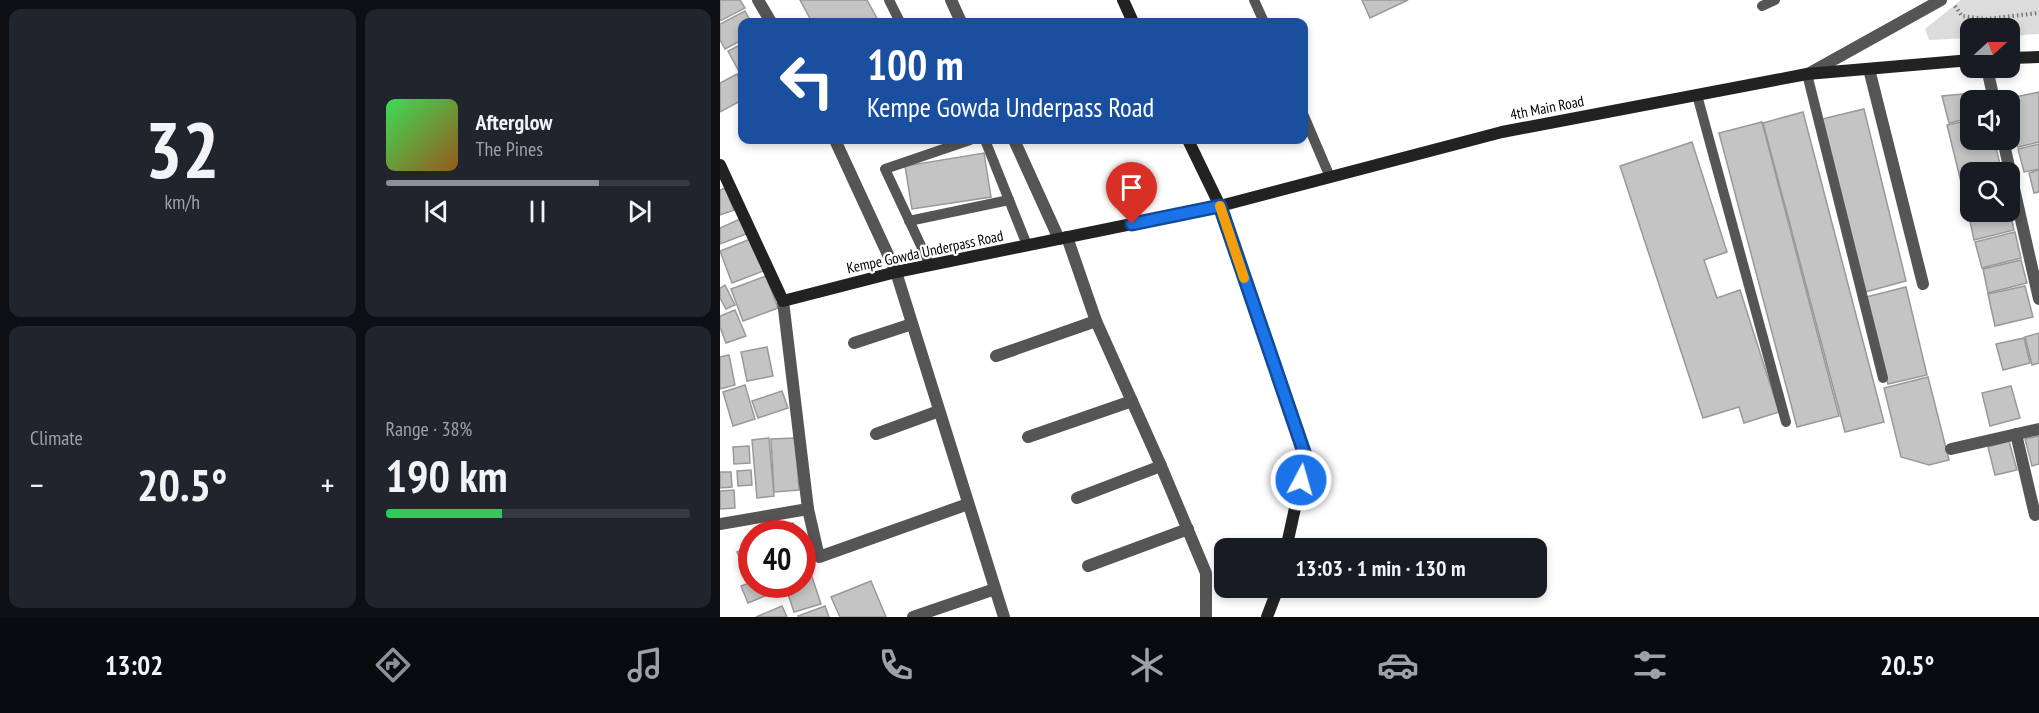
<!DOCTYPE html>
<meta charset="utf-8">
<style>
:root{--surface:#171b24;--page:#20242c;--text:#f1f3f6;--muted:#9ea1a6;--line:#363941;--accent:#8c9099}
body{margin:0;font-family:"PT Sans Narrow",sans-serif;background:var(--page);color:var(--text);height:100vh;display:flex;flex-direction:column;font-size:22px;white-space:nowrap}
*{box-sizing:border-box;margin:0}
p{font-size:20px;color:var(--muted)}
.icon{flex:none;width:33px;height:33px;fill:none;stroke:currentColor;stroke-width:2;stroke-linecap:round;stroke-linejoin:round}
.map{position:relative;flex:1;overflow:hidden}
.panel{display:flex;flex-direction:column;gap:9px;padding:9px;background:#0d0f14;width:720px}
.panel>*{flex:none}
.banner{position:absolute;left:18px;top:18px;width:570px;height:126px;border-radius:12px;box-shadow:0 3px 9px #0003;background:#1a4fa0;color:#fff;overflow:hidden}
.needle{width:39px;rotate:69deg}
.controls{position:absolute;left:1240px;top:18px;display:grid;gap:12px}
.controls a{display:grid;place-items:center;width:60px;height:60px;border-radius:12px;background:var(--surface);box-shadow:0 3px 9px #0003;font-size:30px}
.speed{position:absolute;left:18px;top:520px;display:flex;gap:12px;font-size:30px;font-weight:700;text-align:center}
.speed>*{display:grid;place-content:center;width:78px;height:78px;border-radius:50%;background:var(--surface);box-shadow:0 3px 9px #0003;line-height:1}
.speed .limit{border:9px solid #d22;background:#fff;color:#111}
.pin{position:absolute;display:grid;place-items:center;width:51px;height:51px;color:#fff;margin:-62px -26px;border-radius:50% 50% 50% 0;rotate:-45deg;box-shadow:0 0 6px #0007}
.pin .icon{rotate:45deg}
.me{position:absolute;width:66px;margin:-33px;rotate:6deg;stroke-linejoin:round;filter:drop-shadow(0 0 4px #0008)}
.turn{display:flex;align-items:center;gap:21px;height:126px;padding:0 30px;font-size:27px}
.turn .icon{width:78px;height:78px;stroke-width:2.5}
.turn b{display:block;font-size:42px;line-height:51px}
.big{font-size:45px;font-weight:700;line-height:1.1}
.panel .widget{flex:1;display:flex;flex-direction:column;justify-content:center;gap:9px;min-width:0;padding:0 21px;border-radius:12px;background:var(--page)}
.panel .dial{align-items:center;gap:0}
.dial b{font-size:78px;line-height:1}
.song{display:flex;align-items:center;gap:18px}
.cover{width:72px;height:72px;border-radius:9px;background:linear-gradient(135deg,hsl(130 70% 55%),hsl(30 70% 35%))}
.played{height:6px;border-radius:3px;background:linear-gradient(90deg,var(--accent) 70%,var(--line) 70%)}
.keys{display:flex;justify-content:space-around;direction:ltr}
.heat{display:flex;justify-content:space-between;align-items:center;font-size:33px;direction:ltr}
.charge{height:9px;border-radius:4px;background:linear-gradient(90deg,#34c759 38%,var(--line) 0)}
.panel .tiles{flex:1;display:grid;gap:9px;grid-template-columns:repeat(2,1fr)}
.trip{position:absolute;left:494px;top:538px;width:333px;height:60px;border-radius:12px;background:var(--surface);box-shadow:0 3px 9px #0003;font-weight:700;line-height:60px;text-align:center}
.tabs{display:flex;height:96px;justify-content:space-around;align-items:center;background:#090b0e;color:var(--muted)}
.tabs .icon{width:42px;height:42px}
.tabs .active{color:var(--accent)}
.tabs b{font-size:27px;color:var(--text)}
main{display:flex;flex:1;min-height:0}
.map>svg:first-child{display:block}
.green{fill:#dcdcdc}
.building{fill:#c4c4c4;stroke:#999;stroke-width:1.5}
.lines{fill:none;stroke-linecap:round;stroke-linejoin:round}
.path{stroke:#777;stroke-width:4;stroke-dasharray:1.5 3;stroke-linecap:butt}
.lane{stroke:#555;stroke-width:10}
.street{stroke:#555;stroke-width:12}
.secondary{stroke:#222;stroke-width:12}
.route-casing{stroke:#114b97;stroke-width:15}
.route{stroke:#1a73e8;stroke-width:10}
.slow{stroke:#f59e0b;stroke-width:10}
.labels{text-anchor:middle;stroke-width:4.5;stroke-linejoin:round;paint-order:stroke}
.street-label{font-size:15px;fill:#000;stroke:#fff}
</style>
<main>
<section class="panel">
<div class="tiles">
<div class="widget dial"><b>32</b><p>km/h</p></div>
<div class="widget">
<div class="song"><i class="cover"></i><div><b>Afterglow</b><p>The Pines</p></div></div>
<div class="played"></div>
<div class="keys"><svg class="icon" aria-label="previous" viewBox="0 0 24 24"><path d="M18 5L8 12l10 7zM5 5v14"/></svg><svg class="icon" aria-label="pause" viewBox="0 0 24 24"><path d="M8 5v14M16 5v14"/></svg><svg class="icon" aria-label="next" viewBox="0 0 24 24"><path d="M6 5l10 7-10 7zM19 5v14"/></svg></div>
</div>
<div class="widget"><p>Climate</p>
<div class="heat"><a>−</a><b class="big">20.5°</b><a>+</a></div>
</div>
<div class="widget"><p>Range · 38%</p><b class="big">190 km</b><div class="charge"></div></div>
</div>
</section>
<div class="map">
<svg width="1319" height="617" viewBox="0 0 1319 617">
<rect width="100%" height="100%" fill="#fff"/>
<polygon class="green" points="1241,0 1319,0 1319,34 1290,36 1290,28 1251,28 1251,38 1209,40 1205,29"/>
<g class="building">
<polygon points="0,0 20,0 25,8 0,21"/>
<polygon points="80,0 147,0 159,22 92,22"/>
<polygon points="642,0 688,0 650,18"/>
<polygon points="25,11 31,22 22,22 22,40 5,49 0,40 0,24"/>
<polygon points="22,44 22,74 21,75 8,51"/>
<polygon points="17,74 22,85 22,100 0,112 0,83"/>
<polygon points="1264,92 1266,100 1251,100 1251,118 1229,123 1222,96"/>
<polygon points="1319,92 1319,142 1298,147 1290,114 1290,100 1286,99"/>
<polygon points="1144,109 1186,281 1145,292 1102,119"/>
<polygon points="1083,112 1164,422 1125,432 1043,123"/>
<polygon points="1251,120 1251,140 1274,140 1282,172 1251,172 1251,180 1241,182 1227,125"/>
<polygon points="1042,122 1119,416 1077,427 999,133"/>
<polygon points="972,142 1007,252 984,260 997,298 1020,290 1059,412 1024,423 1019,407 983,418 900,166"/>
<polygon points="1319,144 1319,169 1304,172 1298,149"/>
<polygon points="264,153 271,197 192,209 185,166"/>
<polygon points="1319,170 1319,192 1314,193 1309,173"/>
<polygon points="1251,183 1251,209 1248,210 1242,185"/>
<polygon points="5,188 14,210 0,215 0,190"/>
<polygon points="1251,211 1290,212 1294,230 1254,240 1248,212"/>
<polygon points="20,219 26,234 0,244 0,228"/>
<polygon points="1295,232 1301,258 1262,268 1255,242"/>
<polygon points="33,238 46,270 12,283 0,251"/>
<polygon points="1301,260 1307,283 1268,293 1263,269"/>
<polygon points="46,276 58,308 23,321 11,289"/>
<polygon points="5,285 15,305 6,309 0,298 0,288"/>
<polygon points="1305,286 1313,317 1275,326 1268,294"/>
<polygon points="1186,287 1207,375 1168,384 1146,297"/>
<polygon points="15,310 26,336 6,343 0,327 0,316"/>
<polygon points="1319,333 1319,363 1312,365 1305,337"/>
<polygon points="1304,338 1310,363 1283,370 1276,344"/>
<polygon points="47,347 53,376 27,381 21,352"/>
<polygon points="9,355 15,385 0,389 0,357"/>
<polygon points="1208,377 1229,460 1209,465 1181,457 1164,388"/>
<polygon points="25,385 35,419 13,426 3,392"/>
<polygon points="1291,386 1300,418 1270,426 1262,393"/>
<polygon points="62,391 68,408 38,418 32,401"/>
<polygon points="1319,436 1319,464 1312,466 1305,439"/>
<polygon points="49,438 54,496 37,498 32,440"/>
<polygon points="75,438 79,490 54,492 51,439"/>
<polygon points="1289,441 1297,470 1275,475 1268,447"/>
<polygon points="29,446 30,463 14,464 13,447"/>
<polygon points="31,470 32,485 18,486 17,471"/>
<polygon points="0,472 11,472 12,487 0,488"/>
<polygon points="14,490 15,508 0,509 0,491"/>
<polygon points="73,523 78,534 44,534"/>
<polygon points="32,546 32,570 25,572 17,552"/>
<polygon points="90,571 101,604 74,612 65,585 82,585 82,573"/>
<polygon points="151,581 166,617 120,617 111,597"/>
<polygon points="32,582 32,585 61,585 62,589 28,603 21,586"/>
<polygon points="62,606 67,617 36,617"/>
<polygon points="105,606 109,617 79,617 78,616"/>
</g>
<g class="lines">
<polyline class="path" points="1235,6 1242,16 1266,19 1319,13"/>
<g class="lane">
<polyline points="169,0 180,22"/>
<polyline points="534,0 544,22"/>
<polyline points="1042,6 1055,0"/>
<polyline points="1087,74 1163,378"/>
<polyline points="977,95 1066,422"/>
<polyline points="584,116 610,177"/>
<polyline points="265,140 307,245"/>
<polyline points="189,221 289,200"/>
<polyline points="210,265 165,169 250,140"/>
</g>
<g class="street">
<polyline points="38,0 51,22"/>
<polyline points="231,0 241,22"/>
<polyline points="1267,68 1274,100"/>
<polyline points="1149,69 1203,284"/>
<polyline points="1088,74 1221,0"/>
<polyline points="115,140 176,272 284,617"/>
<polyline points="294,140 339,239"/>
<polyline points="1283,140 1319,299"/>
<polyline points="347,237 376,321 441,466 486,573 486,617"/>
<polyline points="63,301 88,509 99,557 248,504"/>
<polyline points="134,343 192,324"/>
<polyline points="276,356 376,321"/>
<polyline points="156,434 219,411"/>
<polyline points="1296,434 1315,515"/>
<polyline points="308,437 412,401"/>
<polyline points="1231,449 1319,429"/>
<polyline points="357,498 441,466"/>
<polyline points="0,524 88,509"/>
<polyline points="368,566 468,529"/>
<polyline points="193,617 275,589"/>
</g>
<g class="secondary">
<polyline points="403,0 413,22"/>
<polyline points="1290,58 1319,57"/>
<polyline points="468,140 500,206 782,132 1087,74 1251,60"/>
<polyline points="0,165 63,301 176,272 500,206 586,458 566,549"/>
<polyline points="547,617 558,588"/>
</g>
</g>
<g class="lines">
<g class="route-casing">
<polyline id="route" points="412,224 500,206 586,458 581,480"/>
</g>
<use href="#route" class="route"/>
<polyline class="slow" points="500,206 524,278"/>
</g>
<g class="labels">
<g class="street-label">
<text transform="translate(827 108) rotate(-11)" y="5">4th Main Road</text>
<text transform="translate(205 252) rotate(-12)" y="5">Kempe Gowda Underpass Road</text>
</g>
</g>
</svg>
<div class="controls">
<a><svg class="needle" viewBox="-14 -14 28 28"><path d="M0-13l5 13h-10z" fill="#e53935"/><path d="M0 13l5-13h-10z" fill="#9ea1a6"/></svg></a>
<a><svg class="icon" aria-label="sound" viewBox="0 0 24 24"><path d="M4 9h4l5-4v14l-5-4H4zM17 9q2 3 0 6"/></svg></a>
<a><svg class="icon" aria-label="search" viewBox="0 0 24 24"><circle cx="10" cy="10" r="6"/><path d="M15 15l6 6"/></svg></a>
</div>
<div class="speed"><div class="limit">40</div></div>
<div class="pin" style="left:412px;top:224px;background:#d93025"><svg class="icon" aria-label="arrive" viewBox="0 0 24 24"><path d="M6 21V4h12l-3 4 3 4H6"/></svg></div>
<svg class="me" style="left:581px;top:480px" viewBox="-20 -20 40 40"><circle r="17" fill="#1a73e8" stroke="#fff" stroke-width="3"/><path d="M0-11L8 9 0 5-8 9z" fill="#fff"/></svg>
<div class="trip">13:03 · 1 min · 130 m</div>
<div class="banner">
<div class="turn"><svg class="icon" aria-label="left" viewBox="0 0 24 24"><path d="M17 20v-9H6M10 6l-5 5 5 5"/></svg><div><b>100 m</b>Kempe Gowda Underpass Road</div></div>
</div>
</div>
</main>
<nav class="tabs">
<b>13:02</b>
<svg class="icon active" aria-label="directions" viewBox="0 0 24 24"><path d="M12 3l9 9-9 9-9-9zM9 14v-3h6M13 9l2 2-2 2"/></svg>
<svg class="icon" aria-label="music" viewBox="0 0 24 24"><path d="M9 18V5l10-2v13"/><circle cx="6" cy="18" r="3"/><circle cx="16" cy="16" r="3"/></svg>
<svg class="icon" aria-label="phone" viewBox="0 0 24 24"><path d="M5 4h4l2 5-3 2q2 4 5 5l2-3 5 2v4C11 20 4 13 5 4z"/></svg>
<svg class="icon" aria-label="climate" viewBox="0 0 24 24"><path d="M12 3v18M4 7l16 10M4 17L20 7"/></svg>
<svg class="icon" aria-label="car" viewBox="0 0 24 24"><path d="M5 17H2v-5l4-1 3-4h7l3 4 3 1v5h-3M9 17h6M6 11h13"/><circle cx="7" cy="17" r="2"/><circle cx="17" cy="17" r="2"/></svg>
<svg class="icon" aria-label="filters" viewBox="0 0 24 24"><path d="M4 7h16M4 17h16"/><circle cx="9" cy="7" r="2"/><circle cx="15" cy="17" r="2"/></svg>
<b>20.5°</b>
</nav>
